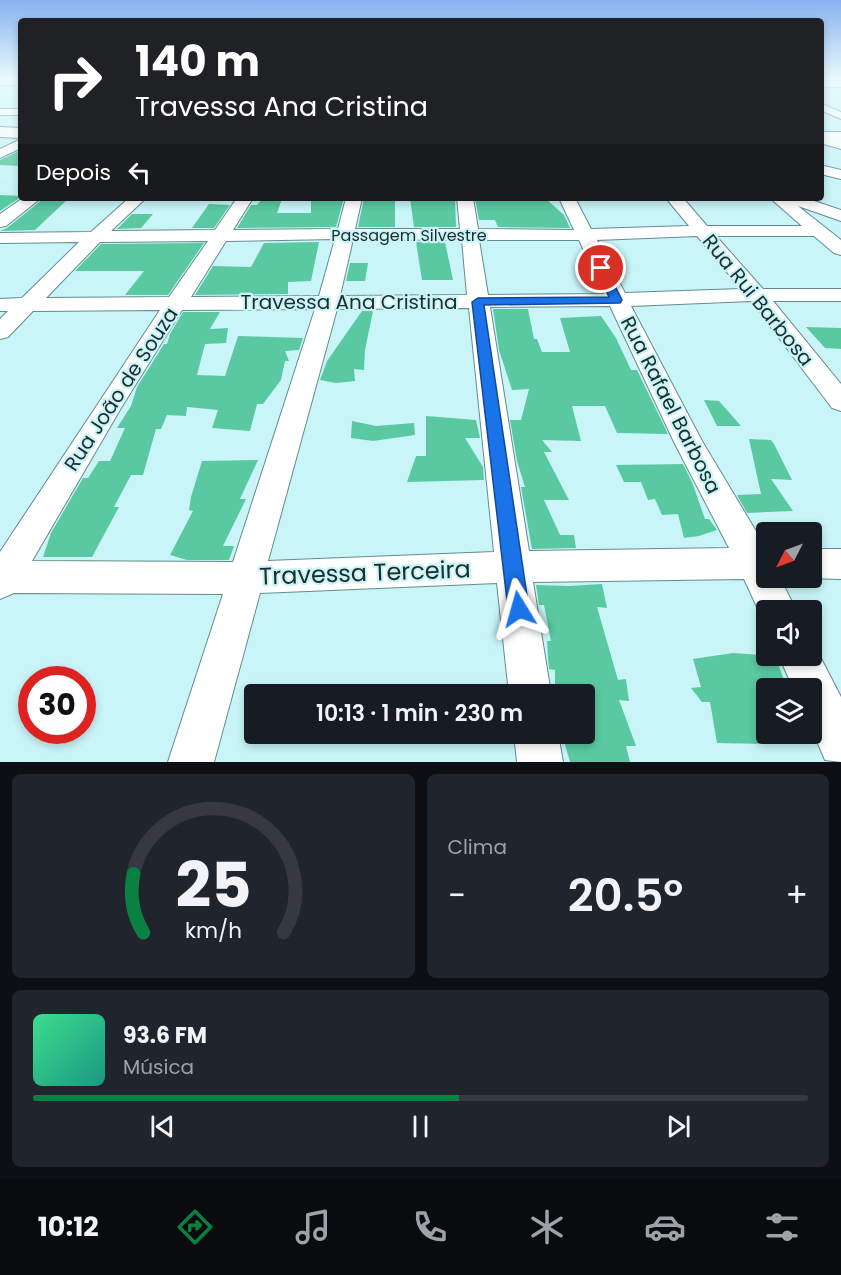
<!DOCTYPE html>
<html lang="pt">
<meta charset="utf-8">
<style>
:root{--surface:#171b24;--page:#20242c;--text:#f1f3f6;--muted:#9ea1a6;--line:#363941;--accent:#0b8043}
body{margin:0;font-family:Poppins,sans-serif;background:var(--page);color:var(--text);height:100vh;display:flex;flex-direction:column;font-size:22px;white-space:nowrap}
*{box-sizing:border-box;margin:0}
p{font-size:20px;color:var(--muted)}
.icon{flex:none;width:33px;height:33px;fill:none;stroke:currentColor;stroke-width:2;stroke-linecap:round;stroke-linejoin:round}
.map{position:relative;height:762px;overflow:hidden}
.panel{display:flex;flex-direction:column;gap:12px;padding:12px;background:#0d0f14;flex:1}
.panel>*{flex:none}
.banner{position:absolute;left:18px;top:18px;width:806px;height:183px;border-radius:6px;box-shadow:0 3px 9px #0003;background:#202124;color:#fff;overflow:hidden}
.needle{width:39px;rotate:228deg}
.controls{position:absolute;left:756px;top:522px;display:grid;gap:12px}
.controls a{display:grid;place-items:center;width:66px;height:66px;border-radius:6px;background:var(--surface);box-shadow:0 3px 9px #0003;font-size:30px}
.speed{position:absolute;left:18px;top:666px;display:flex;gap:12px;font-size:30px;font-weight:700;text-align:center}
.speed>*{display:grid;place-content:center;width:78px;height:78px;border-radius:50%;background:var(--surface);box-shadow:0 3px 9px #0003;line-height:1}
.speed .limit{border:9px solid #d22;background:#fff;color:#111}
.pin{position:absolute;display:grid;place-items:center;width:51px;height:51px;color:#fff;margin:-26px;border:3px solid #fff;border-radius:50%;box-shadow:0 2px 6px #0007}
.me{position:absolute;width:66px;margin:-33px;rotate:352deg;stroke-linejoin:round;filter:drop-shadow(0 0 4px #0008)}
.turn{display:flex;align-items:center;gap:21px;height:126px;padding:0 18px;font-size:27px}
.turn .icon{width:78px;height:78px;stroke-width:2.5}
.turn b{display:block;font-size:42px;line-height:51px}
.then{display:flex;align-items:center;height:57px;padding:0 18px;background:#0003;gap:12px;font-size:22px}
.big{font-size:45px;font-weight:600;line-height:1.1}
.panel .card{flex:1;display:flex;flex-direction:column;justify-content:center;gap:9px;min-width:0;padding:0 21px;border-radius:9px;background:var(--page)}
.panel .dial{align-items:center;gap:0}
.dial svg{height:156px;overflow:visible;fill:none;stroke:var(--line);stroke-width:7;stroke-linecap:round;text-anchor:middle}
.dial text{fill:var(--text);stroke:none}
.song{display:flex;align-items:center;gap:18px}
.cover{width:72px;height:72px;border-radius:9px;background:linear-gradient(135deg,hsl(150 70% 55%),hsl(170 70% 35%))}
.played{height:6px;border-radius:3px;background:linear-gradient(90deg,var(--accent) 55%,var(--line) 55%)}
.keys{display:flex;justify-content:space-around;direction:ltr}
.heat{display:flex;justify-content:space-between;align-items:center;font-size:33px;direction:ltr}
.panel .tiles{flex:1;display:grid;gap:12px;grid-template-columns:1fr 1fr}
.card:last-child{grid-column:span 2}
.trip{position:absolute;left:244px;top:684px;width:351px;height:60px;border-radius:6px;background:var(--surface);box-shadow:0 3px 9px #0003;font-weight:600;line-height:60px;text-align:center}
.dock{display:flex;height:96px;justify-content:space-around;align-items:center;background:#090b0e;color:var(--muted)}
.dock .icon{width:42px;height:42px}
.dock .selected{color:var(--accent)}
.dock b{font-size:27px;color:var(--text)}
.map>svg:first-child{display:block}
.building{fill:#5ac9a2}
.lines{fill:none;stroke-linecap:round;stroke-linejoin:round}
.minor-casing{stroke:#638c90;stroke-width:2}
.major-casing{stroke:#638c90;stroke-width:2}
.minor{fill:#fff;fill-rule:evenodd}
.major{fill:#fff;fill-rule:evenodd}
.route{fill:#1a73e8;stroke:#114b97;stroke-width:1.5}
.labels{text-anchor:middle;stroke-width:4.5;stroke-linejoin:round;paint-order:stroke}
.far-street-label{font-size:16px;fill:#1c2d2e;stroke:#c9f5f8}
.street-label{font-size:20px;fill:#1c2d2e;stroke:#c9f5f8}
.near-street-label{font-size:24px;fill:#1c2d2e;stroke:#c9f5f8}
</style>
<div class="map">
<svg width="841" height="762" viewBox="0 0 841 762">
<rect width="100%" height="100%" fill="#c9f5f8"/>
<g class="building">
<polygon points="21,150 21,166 0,165 0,160"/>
<polygon points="0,195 21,196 21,197 0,211"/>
<polygon points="69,198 35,230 0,231 7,228 43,199"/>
<polygon points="311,198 344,198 336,227 237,228 251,205 257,205 262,199 282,199 277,213 311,213"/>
<polygon points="364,198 395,198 395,227 358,227"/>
<polygon points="410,198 455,198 456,227 414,227"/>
<polygon points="475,198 545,198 564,215 570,228 498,227 495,220 479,220"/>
<polygon points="209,204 230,205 214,228 192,228"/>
<polygon points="132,214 153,214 141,228 117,229"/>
<polygon points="319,242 311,281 288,282 288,294 195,295 213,266 251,267 264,243"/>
<polygon points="416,242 445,242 453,280 422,280"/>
<polygon points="204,243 168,295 125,295 144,271 75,271 101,244"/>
<polygon points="350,263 368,263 365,281 346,281"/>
<polygon points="493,309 528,309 534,339 537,339 542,352 570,352 560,318 601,316 616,338 631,370 637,370 668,434 617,433 605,406 572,406 581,441 542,440 552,452 544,452 569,500 544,500 560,535 574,535 576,548 532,549 521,487 525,487 517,461 510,420 521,420 529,389 512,390 499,350"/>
<polygon points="362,311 373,311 365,350 364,370 354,369 355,381 336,383 320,380 327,361"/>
<polygon points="183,312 220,312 210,329 228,328 226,343 205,344 197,375 225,376 238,336 303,338 299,350 285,351 289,361 285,361 281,380 263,404 257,404 250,431 212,428 218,410 187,407 186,416 167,415 161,429 156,429 143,475 131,475 114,507 119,507 92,557 43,557 51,533 83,478 88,478 99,461 110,461 125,428 117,428 131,406 137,387 164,344 167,344 170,334"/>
<polygon points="806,327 841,328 841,349 825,348"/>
<polygon points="704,400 719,401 741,426 717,426"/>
<polygon points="426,416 476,420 480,438 465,438 483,467 484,480 407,482 416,456 426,456"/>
<polygon points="352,421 376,426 414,423 415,435 373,441 351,438"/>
<polygon points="749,439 771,440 774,444 792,480 771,479 793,511 747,513 737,495 761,494"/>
<polygon points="258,460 240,499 246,499 223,546 234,546 229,560 187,560 170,555 193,511 189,510 191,497 202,461"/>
<polygon points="683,464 692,482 705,519 709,519 717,530 699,536 684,538 678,514 662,515 655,499 648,500 641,482 624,482 616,465"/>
<polygon points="602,584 607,608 597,607 618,680 626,679 629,701 619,700 636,746 626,746 630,762 570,762 562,734 585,734 585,694 555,691 555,670 549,669 548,658 547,641 551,641 544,605 539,605 536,585 569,586"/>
<polygon points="733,653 775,656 787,688 766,688 766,744 717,743 710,702 702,702 691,688 701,687 693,659"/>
</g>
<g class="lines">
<g class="minor-casing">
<g id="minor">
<rect x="0" y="79" width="21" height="6"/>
<rect x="820" y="81" width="21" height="6"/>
<polygon points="820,103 841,112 841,119 820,110"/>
<rect x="0" y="109" width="21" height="6"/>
<polygon points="820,135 841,141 841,149 820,143"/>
<polygon points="21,139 21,148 0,158 0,149"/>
<polygon points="820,165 841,170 841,179 820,174"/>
<polygon points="23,198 41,198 6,226 0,227 0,214"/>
<path d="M129 198H146L111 231 215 230 237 198H253L233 230 338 229 346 198H362L355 229H460L457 198H473L478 229 574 230 559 198H575L591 229 689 226 666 198H683L707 226H802L770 198H805L841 210V221L798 206 841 240V255L834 253 814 236H716L763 289H841V301H773L841 384V411L832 408 751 301 631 306 702 441 766 548V578H780L796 610H766V624L764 622 744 579 533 582 551 694H509L497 583 260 593 214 762H168L223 594 14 593 0 599V552L160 310 33 311 8 337 0 339V319L8 311H0V299L22 298 79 242 0 243V233L91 232ZM697 236 741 289 625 293 597 240ZM335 239 319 296 191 297 226 241ZM353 239 462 240 467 295 340 296ZM479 240H579L604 294 488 295ZM208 241 169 297 46 298 100 242ZM610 306 674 442 729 548 529 551 490 307ZM469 308 494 552 268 561 337 309ZM315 309 233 562 32 561 121 408 182 310Z"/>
<polygon points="812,549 841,549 841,579 807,578 812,578"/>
<polygon points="812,641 841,697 841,762 825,760 812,730 812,688 793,688 779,656 812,656"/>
<polygon points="514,734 558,734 563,762 517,762"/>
</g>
</g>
<g class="major-casing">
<g id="major">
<polygon points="0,127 21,128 21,138 0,137"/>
<rect x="820" y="132" width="21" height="10"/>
</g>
</g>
<use href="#minor" class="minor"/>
<use href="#major" class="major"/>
</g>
<linearGradient id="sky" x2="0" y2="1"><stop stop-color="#87b1f0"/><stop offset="0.42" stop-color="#e7fafc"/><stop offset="1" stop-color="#e7fafc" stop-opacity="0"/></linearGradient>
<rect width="841" height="186" fill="url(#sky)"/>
<polygon class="route" points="601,265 606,268 622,300 620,303 484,305 529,609 526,616 519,619 511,616 508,609 472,302 478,298 609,297 595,268"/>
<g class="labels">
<g class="far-street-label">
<text x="409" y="241">Passagem Silvestre</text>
</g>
<g class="street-label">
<text transform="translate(758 300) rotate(51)" y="7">Rua Rui Barbosa</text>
<text x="349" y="309">Travessa Ana Cristina</text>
<text transform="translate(121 389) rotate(-57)" y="7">Rua João de Souza</text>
<text transform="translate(671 405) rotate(63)" y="7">Rua Rafael Barbosa</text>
</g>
<g class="near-street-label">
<text transform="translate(365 573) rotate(-2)" y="8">Travessa Terceira</text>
</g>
</g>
</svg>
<div class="controls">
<a><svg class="needle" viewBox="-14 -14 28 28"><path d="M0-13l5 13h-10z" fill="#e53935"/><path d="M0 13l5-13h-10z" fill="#9ea1a6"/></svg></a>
<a><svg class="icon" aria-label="sound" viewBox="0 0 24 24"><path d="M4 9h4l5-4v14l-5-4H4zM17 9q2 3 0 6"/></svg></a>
<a><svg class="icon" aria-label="layers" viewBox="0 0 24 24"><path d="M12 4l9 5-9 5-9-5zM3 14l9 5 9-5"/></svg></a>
</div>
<div class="speed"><div class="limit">30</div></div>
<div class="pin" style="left:601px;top:268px;background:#d93025"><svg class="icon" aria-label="arrive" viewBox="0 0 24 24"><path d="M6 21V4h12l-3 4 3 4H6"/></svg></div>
<svg class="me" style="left:519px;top:609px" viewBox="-20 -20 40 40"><path d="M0-17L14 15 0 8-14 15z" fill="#1a73e8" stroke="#fff" stroke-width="4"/></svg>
<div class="trip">10:13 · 1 min · 230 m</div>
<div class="banner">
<div class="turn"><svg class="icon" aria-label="right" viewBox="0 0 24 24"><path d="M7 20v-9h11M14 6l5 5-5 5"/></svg><div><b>140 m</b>Travessa Ana Cristina</div></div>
<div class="then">Depois<svg class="icon" aria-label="left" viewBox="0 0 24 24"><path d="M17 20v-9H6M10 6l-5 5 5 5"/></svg></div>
</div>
</div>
<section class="panel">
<div class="tiles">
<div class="card dial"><svg viewBox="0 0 100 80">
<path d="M14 69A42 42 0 1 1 86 69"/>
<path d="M14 69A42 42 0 0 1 9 39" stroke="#0b8043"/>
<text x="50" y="56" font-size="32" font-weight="700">25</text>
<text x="50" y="72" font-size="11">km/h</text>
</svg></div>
<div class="card"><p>Clima</p>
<div class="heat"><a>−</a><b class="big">20.5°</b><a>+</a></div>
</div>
<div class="card">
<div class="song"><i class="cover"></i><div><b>93.6 FM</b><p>Música</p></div></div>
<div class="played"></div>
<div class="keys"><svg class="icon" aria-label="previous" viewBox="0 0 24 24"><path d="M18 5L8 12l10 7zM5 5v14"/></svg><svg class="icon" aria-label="pause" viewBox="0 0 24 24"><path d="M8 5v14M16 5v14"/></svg><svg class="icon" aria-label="next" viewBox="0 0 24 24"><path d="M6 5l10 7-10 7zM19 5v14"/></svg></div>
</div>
</div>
</section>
<nav class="dock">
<b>10:12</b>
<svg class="icon selected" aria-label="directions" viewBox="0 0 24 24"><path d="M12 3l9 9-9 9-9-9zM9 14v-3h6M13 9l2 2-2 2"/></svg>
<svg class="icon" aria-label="music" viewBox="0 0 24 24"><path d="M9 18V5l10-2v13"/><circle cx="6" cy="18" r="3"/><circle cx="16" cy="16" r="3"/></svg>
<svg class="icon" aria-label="phone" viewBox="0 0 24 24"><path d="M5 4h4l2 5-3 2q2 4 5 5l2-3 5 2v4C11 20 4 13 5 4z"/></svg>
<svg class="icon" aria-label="climate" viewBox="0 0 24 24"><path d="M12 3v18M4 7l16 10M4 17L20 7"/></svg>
<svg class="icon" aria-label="car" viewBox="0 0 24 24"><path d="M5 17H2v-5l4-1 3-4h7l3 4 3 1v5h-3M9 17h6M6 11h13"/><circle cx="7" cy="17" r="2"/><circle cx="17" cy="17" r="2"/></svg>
<svg class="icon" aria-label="filters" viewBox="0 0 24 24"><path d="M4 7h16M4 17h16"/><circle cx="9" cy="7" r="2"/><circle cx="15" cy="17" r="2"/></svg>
</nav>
